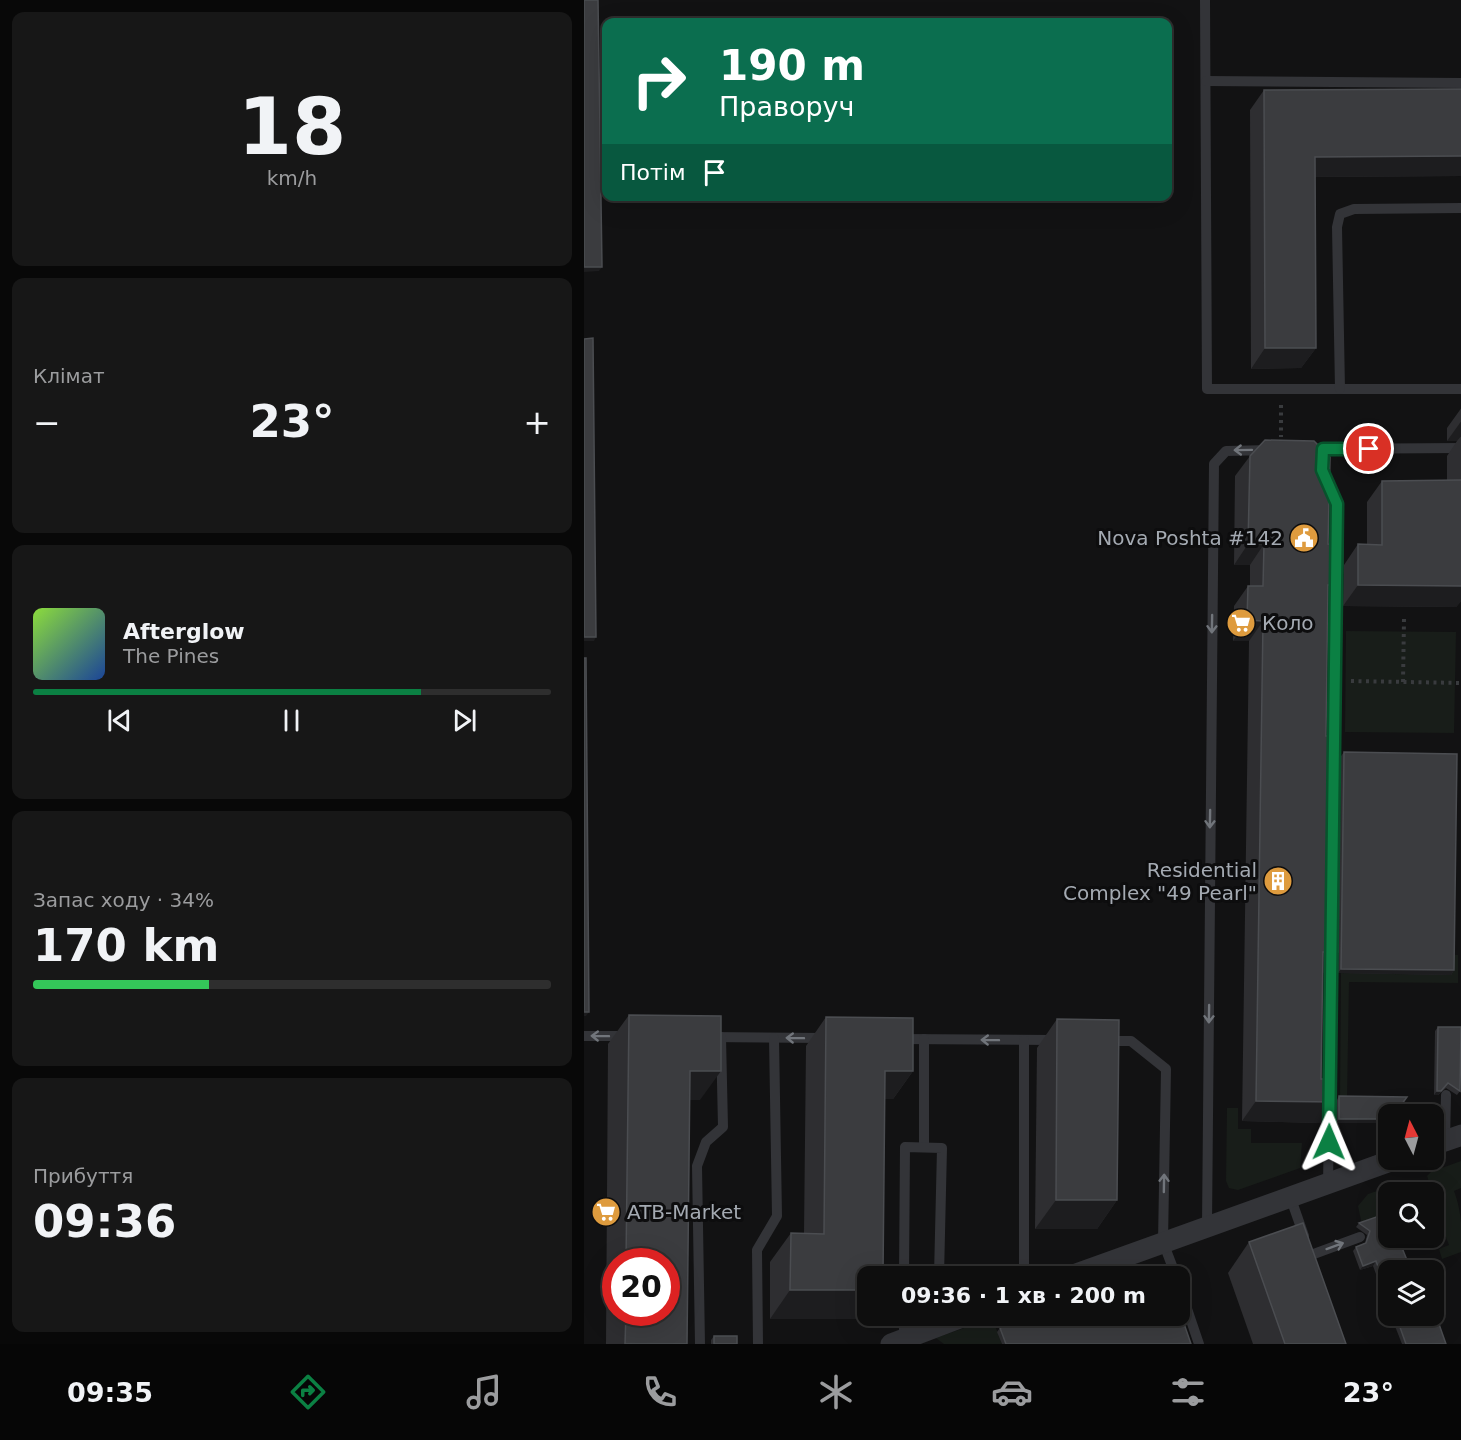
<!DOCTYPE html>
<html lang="uk">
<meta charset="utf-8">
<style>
:root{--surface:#0e0e0e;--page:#171717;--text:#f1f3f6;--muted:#9b9c9e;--line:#2e2e2e;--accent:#0b8043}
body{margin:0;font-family:"DejaVu Sans",sans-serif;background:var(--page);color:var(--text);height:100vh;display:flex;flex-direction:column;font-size:22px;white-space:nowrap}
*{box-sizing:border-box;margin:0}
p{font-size:20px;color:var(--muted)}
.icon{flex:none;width:33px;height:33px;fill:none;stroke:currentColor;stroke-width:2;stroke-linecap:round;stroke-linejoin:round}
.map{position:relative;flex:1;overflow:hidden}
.side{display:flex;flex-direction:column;gap:12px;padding:12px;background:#080808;width:584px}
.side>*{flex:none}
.banner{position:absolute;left:18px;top:18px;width:570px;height:183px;border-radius:12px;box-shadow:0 6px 24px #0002,0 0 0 2px var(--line);background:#0b6e4f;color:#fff;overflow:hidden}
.needle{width:39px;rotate:354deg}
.buttons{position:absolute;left:794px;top:1104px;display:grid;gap:12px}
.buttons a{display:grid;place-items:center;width:66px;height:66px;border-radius:12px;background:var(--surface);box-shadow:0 6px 24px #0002,0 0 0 2px var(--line);font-size:30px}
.speed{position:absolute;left:18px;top:1248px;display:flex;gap:12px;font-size:30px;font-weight:700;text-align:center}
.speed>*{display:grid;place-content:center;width:78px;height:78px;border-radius:50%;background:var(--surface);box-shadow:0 6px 24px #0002,0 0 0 2px var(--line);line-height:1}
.speed .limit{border:9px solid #d22;background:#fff;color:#111}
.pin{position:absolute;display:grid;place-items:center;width:51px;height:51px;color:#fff;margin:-26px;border:3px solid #fff;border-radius:50%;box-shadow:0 2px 6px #0007}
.me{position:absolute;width:66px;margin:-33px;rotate:1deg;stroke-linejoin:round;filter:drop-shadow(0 0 4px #0008)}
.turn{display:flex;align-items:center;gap:21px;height:126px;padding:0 18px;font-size:27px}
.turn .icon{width:78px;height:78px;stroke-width:2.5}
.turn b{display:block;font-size:42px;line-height:51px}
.then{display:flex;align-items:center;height:57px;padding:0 18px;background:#0003;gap:12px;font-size:22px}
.big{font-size:45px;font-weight:700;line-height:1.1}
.side .card{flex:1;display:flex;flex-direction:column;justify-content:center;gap:9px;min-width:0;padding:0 21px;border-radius:12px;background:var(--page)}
.side .dial{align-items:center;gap:0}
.dial b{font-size:78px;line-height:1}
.song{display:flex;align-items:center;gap:18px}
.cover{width:72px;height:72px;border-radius:9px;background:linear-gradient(135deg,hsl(90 70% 55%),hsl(220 70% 35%))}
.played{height:6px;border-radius:3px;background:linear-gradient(90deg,var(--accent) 75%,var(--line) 75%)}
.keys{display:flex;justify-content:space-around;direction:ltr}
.heat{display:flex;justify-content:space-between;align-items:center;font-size:33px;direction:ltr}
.charge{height:9px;border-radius:4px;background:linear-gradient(90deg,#34c759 34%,var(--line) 0)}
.trip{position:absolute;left:273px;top:1266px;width:333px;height:60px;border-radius:12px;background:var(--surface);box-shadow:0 6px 24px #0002,0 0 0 2px var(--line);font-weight:700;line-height:60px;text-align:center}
.tab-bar{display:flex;height:96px;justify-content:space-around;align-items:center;background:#060606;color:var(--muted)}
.tab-bar .icon{width:42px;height:42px}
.tab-bar .current{color:var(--accent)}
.tab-bar b{font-size:27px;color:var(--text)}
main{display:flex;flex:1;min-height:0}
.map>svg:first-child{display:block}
.green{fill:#181d19}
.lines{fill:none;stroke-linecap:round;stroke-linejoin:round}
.path{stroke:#393b3e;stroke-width:4;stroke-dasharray:3 4.5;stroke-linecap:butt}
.service{stroke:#333438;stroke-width:10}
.minor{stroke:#333438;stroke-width:21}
.wall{fill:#2e2e31;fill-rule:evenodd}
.shaded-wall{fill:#1d1d1f}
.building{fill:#3b3c3f;stroke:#4b4d51;stroke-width:1.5}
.oneway{stroke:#71757b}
.route-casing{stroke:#07532c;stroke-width:15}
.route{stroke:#0b8043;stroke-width:10}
.labels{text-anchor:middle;stroke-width:6;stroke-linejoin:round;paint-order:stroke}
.poi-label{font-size:20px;fill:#a4aab2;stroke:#0d0d0e;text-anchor:end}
</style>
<main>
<section class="side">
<div class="card dial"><b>18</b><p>km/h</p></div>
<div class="card"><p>Клімат</p>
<div class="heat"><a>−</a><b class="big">23°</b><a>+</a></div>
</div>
<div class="card">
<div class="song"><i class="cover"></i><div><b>Afterglow</b><p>The Pines</p></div></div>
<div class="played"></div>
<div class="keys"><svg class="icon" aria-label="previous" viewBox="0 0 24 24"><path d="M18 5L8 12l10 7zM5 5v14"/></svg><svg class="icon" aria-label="pause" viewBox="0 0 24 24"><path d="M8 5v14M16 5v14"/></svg><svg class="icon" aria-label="next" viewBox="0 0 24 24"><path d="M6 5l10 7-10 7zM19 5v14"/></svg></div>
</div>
<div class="card"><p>Запас ходу · 34%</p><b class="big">170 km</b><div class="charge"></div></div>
<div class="card"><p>Прибуття</p><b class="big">09:36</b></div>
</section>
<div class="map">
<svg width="878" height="1344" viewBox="0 0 878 1344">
<rect width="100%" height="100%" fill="#121213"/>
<g class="green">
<polygon points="762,631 872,632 870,733 761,732"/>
<polygon points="867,955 874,955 874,983 765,982 763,1100 756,1100 757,973 867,975"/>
<polygon points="643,1108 654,1108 654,1129 667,1129 667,1143 718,1143 716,1168 654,1190 645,1188 642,1181"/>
<path d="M877 1161V1188L870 1191C878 1213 878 1228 877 1252L858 1259 855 1249 865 1245 861 1235 851 1238 849 1228 860 1224 843 1176 847 1172Z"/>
<polygon points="822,1181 829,1184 832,1192 804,1192 804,1216 778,1225 774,1206 784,1194"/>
<polygon points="408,1318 418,1344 360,1344 352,1338"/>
</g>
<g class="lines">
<g class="path">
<polyline points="697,405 697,437"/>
<polyline points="767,681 878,683"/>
<polyline points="819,682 820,619"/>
</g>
<g class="service">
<polyline points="621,0 623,389 878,389"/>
<polyline points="622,81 878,83"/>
<polyline points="756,389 753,227 756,214 770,209 878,208"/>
<polyline points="726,449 878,448"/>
<polyline points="740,473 753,504 753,557"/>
<polyline points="750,749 752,581"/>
<polyline points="0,1036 42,1036"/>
<polyline points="123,1037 240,1038"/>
<polyline points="315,1039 471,1040"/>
<polyline points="340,1039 340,1147"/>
<polyline points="522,1041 547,1041 582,1069 579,1242 592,1276"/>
<polyline points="820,1112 861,1113"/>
<polyline points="861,1141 862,1095"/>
<polyline points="744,1183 748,947"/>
<polyline points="706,1196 720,1236"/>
<polyline points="623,1226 630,464 642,451 686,450"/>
<polyline points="727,1255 776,1237"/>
<polyline points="320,1276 321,1147 358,1148 355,1276"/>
<polyline points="440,1276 440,1040"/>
<polyline points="596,1288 615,1344"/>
<polyline points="320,1339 320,1316"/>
<polyline points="116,1344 113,1166 122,1142 139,1127 137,1037"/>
<polyline points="174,1344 173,1250 193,1216 190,1038"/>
</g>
<g class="minor">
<polyline points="849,1145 878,1135"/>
<polyline points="487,1276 809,1160"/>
<polyline points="307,1344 381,1316"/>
</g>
</g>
<g class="wall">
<polygon points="878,89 878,176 731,177 732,348 717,368 667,369 666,110 680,90"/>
<polygon points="878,407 878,600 872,607 759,606 760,565 774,544 783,544 783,502 798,481 863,480 863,456 873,441 863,441 863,428"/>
<polygon points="666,456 744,606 742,736 754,952 739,973 738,973 737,1123 658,1121 665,641 649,641 650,606 664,586 666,586 666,565 650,565 651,476"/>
<polygon points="760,752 870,970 867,975 754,973 757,756"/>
<path d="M45 1015 116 1100H105L103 1344H22L24 1044ZM32 1262H82V1312H32Z"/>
<polygon points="242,1017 329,1071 309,1099 301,1099 284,1276 284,1312 279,1319 186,1319 186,1262 207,1233 220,1233 222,1046"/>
<polygon points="473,1019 533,1200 513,1229 451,1229 453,1048"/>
<polygon points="854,1027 876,1091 873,1095 862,1088 854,1095 850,1095 851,1031"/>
<polygon points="755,1096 815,1108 752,1123 753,1100"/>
<polygon points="804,1213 804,1306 789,1266 776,1270 769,1251 772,1247 781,1243 783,1235 772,1227 775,1223"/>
<polygon points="665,1242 762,1344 669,1344 644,1273"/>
<polygon points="807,1316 849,1316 862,1344 818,1344"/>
<polygon points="416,1328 607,1344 418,1344 413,1332"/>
<polygon points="130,1336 153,1344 127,1344 127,1340"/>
</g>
<g class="shaded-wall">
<polygon points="878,156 878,176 716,177 731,157"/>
<polygon points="0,267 18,267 15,271 0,272"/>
<polygon points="681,348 732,348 717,368 667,369"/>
<polygon points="878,420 878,435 873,441 863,441"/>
<polygon points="664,544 680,544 666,565 650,565"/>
<polygon points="744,585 758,585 744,606 729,606"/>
<polygon points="774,585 878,586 878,600 872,607 759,606"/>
<polygon points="663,620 679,621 665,641 649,641"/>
<polygon points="0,637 12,637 10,641 0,641"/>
<polygon points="739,952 754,952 739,973 724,972"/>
<polygon points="757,969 870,970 867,975 754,973"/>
<polygon points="0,1012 5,1012 2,1016 0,1016"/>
<polygon points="106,1071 137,1071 116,1100 85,1100"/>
<polygon points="301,1071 329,1071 309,1099 281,1099"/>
<polygon points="864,1083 854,1095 850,1095 853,1091"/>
<polygon points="672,1101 752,1102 737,1123 658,1121"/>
<polygon points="755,1119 804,1119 804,1123 752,1123"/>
<polygon points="472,1200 533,1200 513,1229 451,1229"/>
<polygon points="792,1261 789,1266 776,1270 779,1266"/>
<polygon points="206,1290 284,1290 284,1312 279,1319 186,1319"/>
</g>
<g class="building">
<polygon points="0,0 14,0 18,267 0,267"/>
<polygon points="878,89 878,156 731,157 732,348 681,348 680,90"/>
<polygon points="9,338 12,637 0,637 0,339"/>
<polygon points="681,440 730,441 746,457 744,544 759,545 758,585 744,585 742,736 756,736 754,952 739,952 737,1079 752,1079 752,1102 672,1101 679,621 663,620 664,586 679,586 680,544 664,544 666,456"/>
<polygon points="878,480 878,586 774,585 774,544 798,545 798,481"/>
<polygon points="0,658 2,658 5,1012 0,1012"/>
<polygon points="760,752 873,754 870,970 757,969"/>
<polygon points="45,1015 137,1016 137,1071 106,1071 103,1344 41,1344 42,1312 82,1312 82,1262 42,1262"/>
<polygon points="242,1017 329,1018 329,1071 301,1071 299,1276 284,1276 284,1290 206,1290 207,1233 240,1234"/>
<polygon points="473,1019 535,1020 533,1200 472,1200"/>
<polygon points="854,1027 877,1027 876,1091 864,1083 857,1091 853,1091"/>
<polygon points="755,1096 823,1097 815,1108 821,1114 804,1114 804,1119 755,1119"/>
<polygon points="804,1213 804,1238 814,1238 827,1270 804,1270 804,1294 792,1261 779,1266 772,1247 782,1243 786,1231 775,1223"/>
<polygon points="719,1223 762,1344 701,1344 665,1242"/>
<polygon points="580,1269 583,1276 559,1276"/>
<polygon points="849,1307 862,1344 822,1344 812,1316 849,1316"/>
<polygon points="596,1312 607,1344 422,1344 416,1328 451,1316 596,1316"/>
<rect x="130" y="1336" width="23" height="8"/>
</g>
<defs><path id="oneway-shaft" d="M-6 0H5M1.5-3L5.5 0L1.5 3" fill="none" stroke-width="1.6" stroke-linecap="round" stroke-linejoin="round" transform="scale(1.5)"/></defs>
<g class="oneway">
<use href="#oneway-shaft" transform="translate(659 450) rotate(179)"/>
<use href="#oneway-shaft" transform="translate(628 624) rotate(91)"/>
<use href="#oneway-shaft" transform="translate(626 819) rotate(91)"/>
<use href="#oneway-shaft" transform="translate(625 1014) rotate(91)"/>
<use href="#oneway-shaft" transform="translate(16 1036) rotate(-179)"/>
<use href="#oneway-shaft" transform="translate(211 1038) rotate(-179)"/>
<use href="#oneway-shaft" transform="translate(406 1040) rotate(-179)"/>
<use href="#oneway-shaft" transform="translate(580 1183) rotate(-89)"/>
<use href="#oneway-shaft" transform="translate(751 1246) rotate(-20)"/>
</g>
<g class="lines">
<g class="route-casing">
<polyline id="route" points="745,1142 753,504 738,470 739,449 785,449"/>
</g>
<use href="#route" class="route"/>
</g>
<defs>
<g id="civic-disc" transform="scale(1.5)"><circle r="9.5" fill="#de9b3e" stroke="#0d0d0e"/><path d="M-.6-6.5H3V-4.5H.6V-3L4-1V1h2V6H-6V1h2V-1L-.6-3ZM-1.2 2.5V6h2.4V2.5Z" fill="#fff"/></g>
<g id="supermarket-disc" transform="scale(1.5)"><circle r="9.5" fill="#de9b3e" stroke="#0d0d0e"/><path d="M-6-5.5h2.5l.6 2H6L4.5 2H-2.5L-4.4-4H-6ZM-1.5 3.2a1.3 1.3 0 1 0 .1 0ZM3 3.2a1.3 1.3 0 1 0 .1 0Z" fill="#fff"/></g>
<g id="building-disc" transform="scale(1.5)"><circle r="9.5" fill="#de9b3e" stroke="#0d0d0e"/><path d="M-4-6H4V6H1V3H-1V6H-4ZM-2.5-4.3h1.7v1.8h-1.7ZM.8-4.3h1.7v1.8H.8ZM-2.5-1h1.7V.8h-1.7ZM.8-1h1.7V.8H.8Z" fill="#fff"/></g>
</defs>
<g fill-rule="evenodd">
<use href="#civic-disc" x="720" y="538"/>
<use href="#supermarket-disc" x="657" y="623"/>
<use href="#building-disc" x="694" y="881"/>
<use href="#supermarket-disc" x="22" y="1212"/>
</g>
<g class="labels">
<g class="poi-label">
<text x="699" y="545">Nova Poshta #142</text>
<text x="678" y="630" text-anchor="start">Коло</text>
<text x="673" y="877">Residential<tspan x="673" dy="23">Complex "49 Pearl"</tspan></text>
<text x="43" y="1219" text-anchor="start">ATB-Market</text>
</g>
</g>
</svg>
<div class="buttons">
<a><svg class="needle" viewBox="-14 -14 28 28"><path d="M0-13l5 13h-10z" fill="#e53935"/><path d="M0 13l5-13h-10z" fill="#9b9c9e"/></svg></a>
<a><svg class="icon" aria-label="search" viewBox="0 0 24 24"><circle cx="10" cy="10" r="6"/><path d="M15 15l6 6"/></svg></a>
<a><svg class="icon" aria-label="layers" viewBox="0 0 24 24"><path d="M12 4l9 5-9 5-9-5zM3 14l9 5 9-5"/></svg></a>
</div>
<div class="speed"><div class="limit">20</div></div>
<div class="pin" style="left:785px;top:449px;background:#d93025"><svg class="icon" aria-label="arrive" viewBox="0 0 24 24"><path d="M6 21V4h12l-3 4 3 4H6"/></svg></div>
<svg class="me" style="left:745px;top:1142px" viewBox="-20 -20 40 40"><path d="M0-17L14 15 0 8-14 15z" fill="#0b8043" stroke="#fff" stroke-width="4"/></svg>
<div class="trip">09:36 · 1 хв · 200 m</div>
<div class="banner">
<div class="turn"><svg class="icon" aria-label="right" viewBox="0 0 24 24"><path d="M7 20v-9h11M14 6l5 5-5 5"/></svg><div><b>190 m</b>Праворуч</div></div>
<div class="then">Потім<svg class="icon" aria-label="arrive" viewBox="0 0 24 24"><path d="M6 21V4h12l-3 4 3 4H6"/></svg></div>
</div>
</div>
</main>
<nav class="tab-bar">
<b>09:35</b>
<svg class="icon current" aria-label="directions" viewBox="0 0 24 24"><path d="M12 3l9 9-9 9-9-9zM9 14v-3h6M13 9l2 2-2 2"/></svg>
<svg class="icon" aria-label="music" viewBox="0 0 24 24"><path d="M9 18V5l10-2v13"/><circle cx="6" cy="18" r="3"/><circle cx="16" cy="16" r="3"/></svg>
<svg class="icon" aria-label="phone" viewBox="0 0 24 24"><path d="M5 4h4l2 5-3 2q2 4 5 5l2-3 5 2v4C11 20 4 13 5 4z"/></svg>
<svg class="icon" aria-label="climate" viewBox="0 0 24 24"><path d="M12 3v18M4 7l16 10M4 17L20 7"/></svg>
<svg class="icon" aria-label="car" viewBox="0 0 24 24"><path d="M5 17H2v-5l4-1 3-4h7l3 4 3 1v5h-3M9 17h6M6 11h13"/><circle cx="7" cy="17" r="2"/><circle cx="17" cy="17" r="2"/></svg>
<svg class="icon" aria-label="filters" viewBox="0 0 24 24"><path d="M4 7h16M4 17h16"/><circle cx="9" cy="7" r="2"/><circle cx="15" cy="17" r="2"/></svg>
<b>23°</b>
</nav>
